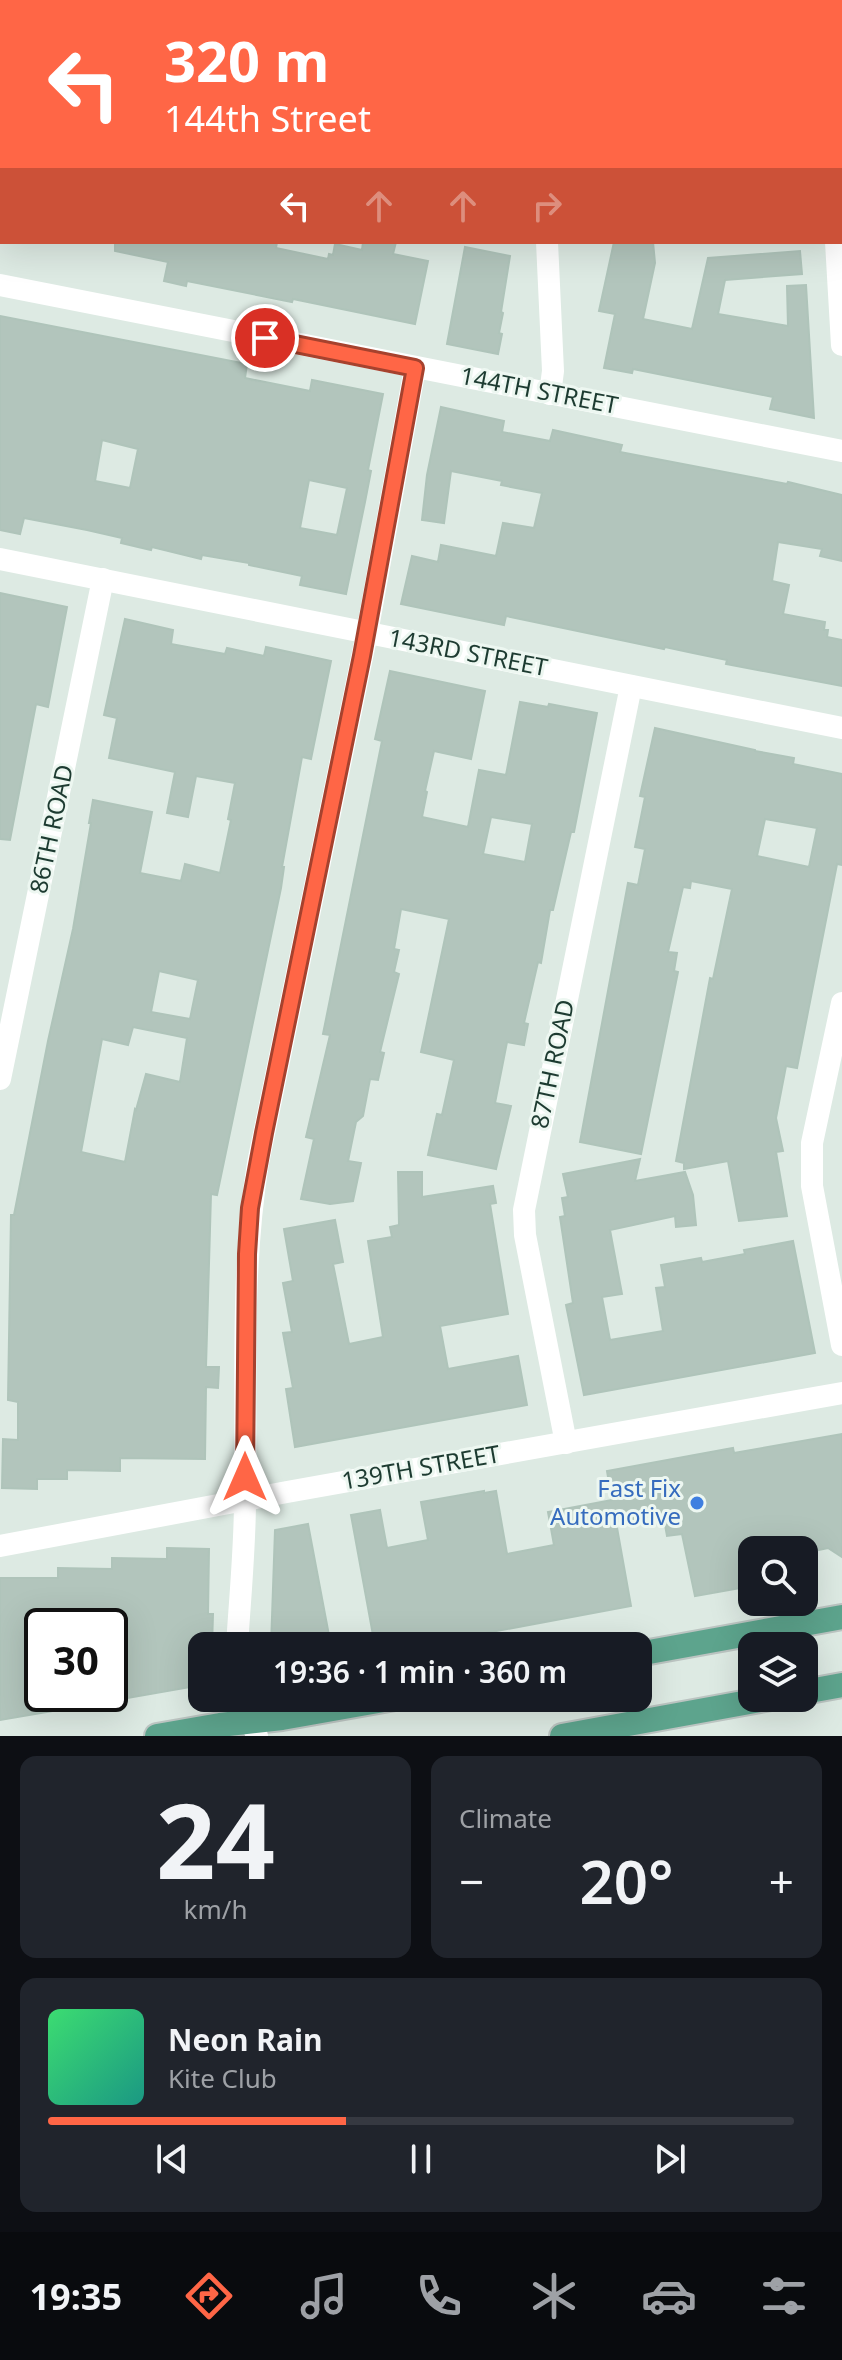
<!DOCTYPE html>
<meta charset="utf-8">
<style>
:root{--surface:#171b24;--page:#20242c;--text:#f1f3f6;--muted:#9ea1a6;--line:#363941;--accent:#ff6646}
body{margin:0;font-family:"Noto Sans",sans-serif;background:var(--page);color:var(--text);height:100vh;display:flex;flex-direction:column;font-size:30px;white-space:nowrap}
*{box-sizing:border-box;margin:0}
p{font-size:26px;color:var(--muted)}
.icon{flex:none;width:44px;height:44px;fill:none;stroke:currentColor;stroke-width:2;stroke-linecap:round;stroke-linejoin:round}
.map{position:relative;height:1736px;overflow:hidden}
.details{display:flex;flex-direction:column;gap:20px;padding:20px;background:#0d0f14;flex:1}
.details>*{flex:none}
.top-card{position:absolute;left:0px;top:0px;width:842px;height:244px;box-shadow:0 8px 32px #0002;background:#ff6646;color:#fff;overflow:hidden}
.tools{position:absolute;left:738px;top:1536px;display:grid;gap:16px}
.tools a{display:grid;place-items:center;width:80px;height:80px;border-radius:16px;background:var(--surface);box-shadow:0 8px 32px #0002;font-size:40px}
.speed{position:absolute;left:24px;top:1608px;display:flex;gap:16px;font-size:40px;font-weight:700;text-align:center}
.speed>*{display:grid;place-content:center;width:104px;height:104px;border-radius:50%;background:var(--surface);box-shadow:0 8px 32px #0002;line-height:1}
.speed .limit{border:4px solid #111;border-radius:12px;background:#fff;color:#111}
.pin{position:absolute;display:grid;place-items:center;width:68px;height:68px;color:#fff;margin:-34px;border:4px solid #fff;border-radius:50%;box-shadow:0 2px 8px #0007}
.me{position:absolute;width:88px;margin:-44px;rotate:0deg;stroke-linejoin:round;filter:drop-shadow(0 0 6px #0008)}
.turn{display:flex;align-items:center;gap:28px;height:168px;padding:0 32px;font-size:36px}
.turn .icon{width:104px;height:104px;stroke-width:2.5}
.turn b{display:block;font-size:56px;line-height:68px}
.lanes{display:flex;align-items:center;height:76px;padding:0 32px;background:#0003;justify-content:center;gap:40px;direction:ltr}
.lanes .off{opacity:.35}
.big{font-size:60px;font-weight:600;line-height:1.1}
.details .card{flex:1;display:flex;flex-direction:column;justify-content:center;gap:12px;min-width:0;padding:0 28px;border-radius:16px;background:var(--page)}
.details .dial{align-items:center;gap:0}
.dial b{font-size:104px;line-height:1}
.song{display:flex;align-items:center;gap:24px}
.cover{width:96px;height:96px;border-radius:12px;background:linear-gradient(135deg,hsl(140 70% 55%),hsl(170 70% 35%))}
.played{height:8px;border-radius:4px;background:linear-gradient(90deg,var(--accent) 40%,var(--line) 40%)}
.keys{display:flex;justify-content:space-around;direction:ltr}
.heat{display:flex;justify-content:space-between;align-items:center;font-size:44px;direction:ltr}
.details .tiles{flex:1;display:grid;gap:20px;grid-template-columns:1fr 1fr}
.card:last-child{grid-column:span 2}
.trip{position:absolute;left:188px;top:1632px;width:464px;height:80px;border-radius:16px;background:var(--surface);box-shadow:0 8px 32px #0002;font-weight:600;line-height:80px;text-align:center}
.tabs{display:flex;height:128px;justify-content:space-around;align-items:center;background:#090b0e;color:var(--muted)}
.tabs .icon{width:56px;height:56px}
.tabs .active{color:var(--accent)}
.tabs b{font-size:36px;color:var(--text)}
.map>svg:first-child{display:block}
.building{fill:#b2c5bc;stroke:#afc4ba;stroke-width:2;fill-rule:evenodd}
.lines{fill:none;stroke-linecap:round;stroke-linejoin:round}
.primary-casing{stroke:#bbc4c1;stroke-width:28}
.street{stroke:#fff;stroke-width:22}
.primary{stroke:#5da48d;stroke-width:24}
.route-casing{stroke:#a6422e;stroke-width:20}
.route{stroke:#ff6646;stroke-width:14}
.shop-dot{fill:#3f7fe0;stroke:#edf7f1;stroke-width:3}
.labels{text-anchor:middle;stroke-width:6;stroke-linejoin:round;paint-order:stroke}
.street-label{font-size:24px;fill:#1d3b31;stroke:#edf7f1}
.shop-label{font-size:24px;fill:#366cbe;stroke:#edf7f1;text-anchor:end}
</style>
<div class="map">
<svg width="842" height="1736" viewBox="0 0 842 1736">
<rect width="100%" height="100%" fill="#ddeae3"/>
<g class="building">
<polygon points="115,242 277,242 276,248 328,259 329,254 333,255 335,244 362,250 363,242 396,242 393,254 428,261 415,324 293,299 292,302 187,281 186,286 164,281 168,262 115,251"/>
<polygon points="614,242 653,242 655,263 643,319 692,329 708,258 800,251 802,274 725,280 718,314 788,326 787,286 806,285 814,418 770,409 773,397 633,369 632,373 604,368 615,314 599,311"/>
<polygon points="465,247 510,256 501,312 503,313 499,333 502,334 498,354 447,344"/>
<path d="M0 316 247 364 245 378 310 391 312 380 383 394 368 470 371 471 365 502 346 594 300 585 302 576 249 565V563L202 555 201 559 152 547 151 550 121 543 122 538 87 530 24 518 20 534 0 530ZM102 440 138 449 130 488 95 481ZM309 480 347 488 337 535 300 528Z"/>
<polygon points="441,407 504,421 502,432 550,441 553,430 622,445 620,452 787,484 788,482 842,495 842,561 820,556 822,549 778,542 772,581 789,585 783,614 825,622 824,630 828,630 827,637 842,640 842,686 726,664 727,660 693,653 665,647 664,649 506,616 504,625 401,604 412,556 438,562 441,545 496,556 503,523 534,528 542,493 501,485 502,481 451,471 444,523 422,520 427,475"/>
<polygon points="0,593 67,607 48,707 36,704 10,840 0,839"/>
<path d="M125 619 173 630 171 644 225 654 227 648 264 656 266 647 331 661 311 759 302 757 282 867H284L281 888 217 1195 211 1194 206 1367H219L218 1388 206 1387 205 1459 120 1458V1471L67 1470V1479H37V1489L2 1488 3 1439 18 1440V1402L8 1400 11 1215H14L48 1041 73 929 91 823H89L93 800 152 812 140 873 181 881 185 864 220 873 231 820 228 819 235 783 196 776 188 817 167 813 175 772 109 758 117 718 104 715ZM159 971 198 980 190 1019 151 1012ZM133 1027 187 1038 180 1082 146 1074 136 1110 135 1109 125 1162 81 1152 102 1039 128 1045Z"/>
<path d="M390 671 485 691 471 759 434 751 425 791 427 792 422 817 468 827 479 770 506 775 520 702 548 707 549 704 597 713 574 832H571L553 910H550L541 963 538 962 524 1023 528 1024 524 1045 507 1042 495 1103 511 1106 496 1169 428 1155 437 1114 442 1115 454 1060 421 1052 449 919 401 909 394 949 399 950 394 972 399 974 380 1052 384 1053 378 1080 370 1079 363 1116 356 1122 348 1161 361 1163 353 1201 330 1204 301 1199 314 1139 306 1137 330 1035 323 1034 382 741 375 739ZM491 817 532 824 525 862 483 854Z"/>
<path d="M655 728 755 750V751L794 758 793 764 842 774V865L837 864 797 1068 786 1066 776 1118 783 1151 776 1152 787 1216 739 1221 728 1161 684 1169V1163L676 1161 710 978 713 979 732 889 691 881 690 888 683 887 668 952 677 953 674 971 678 972 641 1154 580 1142 628 883 638 885 645 849 635 847 645 797 640 796ZM765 819 817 828 809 867 757 856Z"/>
<polygon points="640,1159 635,1181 685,1172 693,1195 696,1225 676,1227 675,1216 610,1230 622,1294 602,1297 610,1340 663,1331 656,1288 665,1287 661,1265 701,1258 702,1262 745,1254 744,1250 793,1241 815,1353 584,1395 566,1305 573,1303 560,1217 565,1216 562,1198 568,1197 563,1174"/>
<polygon points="398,1172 422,1172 422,1197 493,1186 496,1203 490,1204 508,1314 440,1326 448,1369 518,1356 527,1405 295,1447 286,1389 293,1388 283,1333 292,1332 283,1283 293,1281 284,1229 335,1220 343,1262 333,1264 349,1344 383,1337 368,1241 392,1237 390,1227 399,1225"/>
<polygon points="842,1434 842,1557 828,1548 814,1551 813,1542 772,1550 752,1550 752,1586 695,1596 682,1534 667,1536 663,1514 616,1522 631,1606 416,1646 375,1646 351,1515 380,1510 387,1548 428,1540 421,1502 484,1491 484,1493 496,1491 507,1554 554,1545 548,1512 612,1500 607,1471 733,1448 734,1453"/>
<polygon points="308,1524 331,1646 271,1646 275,1530"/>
<polygon points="167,1548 209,1549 208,1614 213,1614 212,1646 202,1646 202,1685 110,1701 110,1626 42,1626 42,1694 93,1694 94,1704 0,1720 0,1578 58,1578 58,1568 112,1569 112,1558 167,1559"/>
</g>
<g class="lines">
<g class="primary-casing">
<g id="primary">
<polyline points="638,1654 842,1617"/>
<polyline points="804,1692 842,1685"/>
<polyline points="157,1736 220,1725 282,1718 395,1698"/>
<polyline points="562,1736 771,1698"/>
</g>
</g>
<g class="street">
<polyline points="533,0 533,2"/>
<polyline points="824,0 824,2"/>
<polyline points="547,242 553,371 550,394"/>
<polyline points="836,242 842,345"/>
<polyline points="0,285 842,451"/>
<polyline points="0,559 842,728"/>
<polyline points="842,1003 812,1143 812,1186 842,1345"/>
<polyline points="0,1079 103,579"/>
<polyline points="566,1443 525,1235 524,1210 631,686"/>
<polyline points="0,1546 287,1492 842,1393"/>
<path d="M237 1646C240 1597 245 1548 245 1499 247 1387 240 1274 258 1163L367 633 415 368"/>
<polyline points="242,1698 257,1736"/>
</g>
<use href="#primary" class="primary"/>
</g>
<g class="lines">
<g class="route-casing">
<polyline id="route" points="245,1477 247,1254 250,1208 264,1133 362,656 415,368 265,338"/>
</g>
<use href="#route" class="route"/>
</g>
<circle class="shop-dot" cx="697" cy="1503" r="8"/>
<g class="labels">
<g class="street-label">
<text transform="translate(539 391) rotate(11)" y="8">144TH STREET</text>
<text transform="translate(468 653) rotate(11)" y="8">143RD STREET</text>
<text transform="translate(52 829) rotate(-78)" y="8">86TH ROAD</text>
<text transform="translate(553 1064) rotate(-78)" y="8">87TH ROAD</text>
<text transform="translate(421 1468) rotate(-10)" y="8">139TH STREET</text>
</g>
<g class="shop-label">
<text x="681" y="1497">Fast Fix<tspan x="681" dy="28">Automotive</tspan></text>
</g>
</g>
</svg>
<div class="tools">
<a><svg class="icon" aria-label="search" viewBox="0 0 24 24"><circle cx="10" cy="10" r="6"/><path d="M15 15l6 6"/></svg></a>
<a><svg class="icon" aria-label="layers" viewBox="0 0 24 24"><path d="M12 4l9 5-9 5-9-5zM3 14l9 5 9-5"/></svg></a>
</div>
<div class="speed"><div class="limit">30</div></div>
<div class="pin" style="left:265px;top:338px;background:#d93025"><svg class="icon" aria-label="arrive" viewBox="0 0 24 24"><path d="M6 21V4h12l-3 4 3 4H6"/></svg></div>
<svg class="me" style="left:245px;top:1477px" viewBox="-20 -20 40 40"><path d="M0-17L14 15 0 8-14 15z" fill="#ff6646" stroke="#fff" stroke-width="4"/></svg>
<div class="trip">19:36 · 1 min · 360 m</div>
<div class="top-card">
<div class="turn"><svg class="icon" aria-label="left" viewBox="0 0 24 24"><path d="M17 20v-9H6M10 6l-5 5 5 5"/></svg><div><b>320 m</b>144th Street</div></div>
<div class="lanes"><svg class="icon" aria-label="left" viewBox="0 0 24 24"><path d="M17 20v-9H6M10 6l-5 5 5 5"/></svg><svg class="icon off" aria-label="ahead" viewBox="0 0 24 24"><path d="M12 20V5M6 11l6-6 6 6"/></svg><svg class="icon off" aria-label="ahead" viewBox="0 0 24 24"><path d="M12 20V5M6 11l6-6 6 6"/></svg><svg class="icon off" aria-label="right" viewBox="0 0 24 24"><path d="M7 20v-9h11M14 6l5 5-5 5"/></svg></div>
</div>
</div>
<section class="details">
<div class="tiles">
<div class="card dial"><b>24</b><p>km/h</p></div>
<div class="card"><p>Climate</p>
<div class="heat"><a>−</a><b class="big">20°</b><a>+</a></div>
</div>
<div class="card">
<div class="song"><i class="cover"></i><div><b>Neon Rain</b><p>Kite Club</p></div></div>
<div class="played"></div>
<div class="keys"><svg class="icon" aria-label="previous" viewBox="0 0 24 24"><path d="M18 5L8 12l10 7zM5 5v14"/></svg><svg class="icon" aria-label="pause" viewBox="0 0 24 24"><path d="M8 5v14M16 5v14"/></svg><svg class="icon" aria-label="next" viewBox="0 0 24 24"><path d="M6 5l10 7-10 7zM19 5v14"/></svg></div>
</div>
</div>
</section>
<nav class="tabs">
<b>19:35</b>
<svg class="icon active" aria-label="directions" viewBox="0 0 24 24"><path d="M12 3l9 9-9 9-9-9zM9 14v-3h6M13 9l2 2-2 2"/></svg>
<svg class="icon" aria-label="music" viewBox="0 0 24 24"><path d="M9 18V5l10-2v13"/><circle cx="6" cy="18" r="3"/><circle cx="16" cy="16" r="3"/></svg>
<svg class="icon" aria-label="phone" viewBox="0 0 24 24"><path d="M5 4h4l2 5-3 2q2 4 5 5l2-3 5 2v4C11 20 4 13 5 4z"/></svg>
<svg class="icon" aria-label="climate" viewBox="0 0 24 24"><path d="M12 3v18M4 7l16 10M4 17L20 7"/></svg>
<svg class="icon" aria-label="car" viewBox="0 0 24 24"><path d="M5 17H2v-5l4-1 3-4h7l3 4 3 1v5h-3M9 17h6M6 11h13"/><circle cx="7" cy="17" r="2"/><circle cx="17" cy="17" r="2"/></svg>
<svg class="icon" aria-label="filters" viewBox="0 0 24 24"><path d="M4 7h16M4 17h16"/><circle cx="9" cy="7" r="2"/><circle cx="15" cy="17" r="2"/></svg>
</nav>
